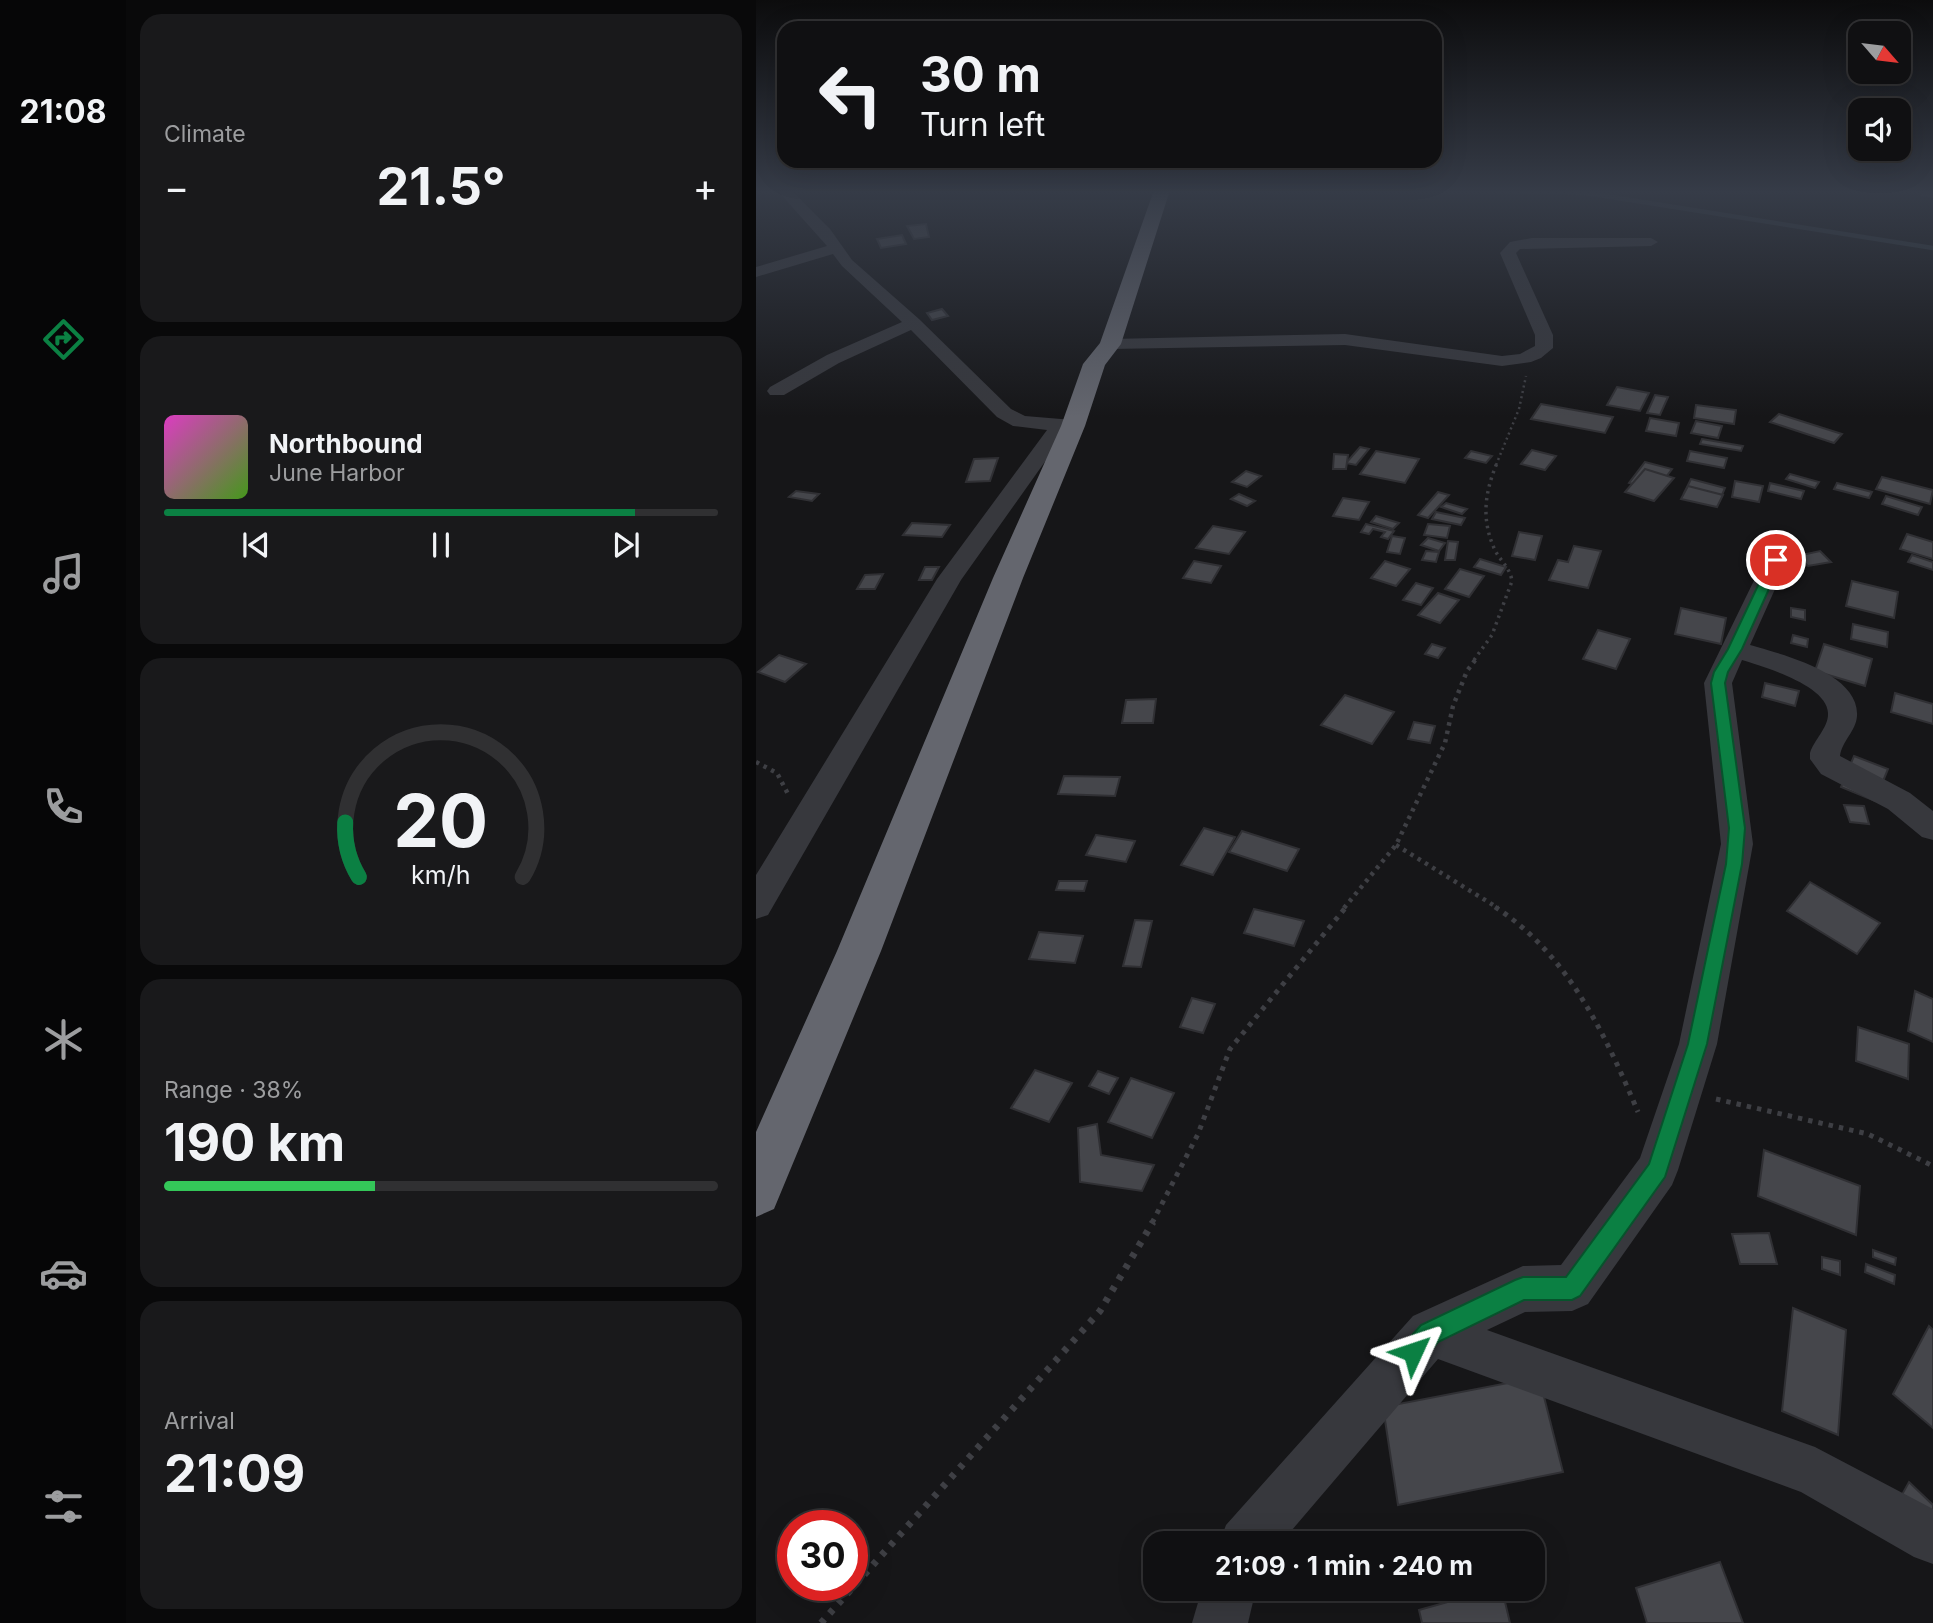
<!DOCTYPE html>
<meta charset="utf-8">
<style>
:root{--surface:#101012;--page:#19191b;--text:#f1f3f6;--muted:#9c9d9f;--line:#303032;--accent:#0b8043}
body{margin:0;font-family:Inter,sans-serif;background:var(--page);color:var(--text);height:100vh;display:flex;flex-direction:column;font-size:26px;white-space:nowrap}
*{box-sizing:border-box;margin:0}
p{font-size:23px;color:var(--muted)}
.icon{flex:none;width:38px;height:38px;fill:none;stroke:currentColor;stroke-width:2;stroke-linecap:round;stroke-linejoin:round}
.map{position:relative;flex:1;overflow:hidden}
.details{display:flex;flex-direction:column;gap:14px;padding:14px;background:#09090a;width:630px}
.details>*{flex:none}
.hud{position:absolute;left:21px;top:21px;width:665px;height:147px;border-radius:21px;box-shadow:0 7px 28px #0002,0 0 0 2px var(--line);background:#101012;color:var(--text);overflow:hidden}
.needle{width:46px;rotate:118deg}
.tools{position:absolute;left:1092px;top:21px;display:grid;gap:14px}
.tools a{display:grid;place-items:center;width:63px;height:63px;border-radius:14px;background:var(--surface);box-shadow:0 7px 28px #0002,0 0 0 2px var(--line);font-size:35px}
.speed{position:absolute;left:21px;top:1510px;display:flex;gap:14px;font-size:35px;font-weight:700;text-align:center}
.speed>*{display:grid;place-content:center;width:91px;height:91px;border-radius:50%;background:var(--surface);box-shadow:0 7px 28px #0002,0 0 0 2px var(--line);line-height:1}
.speed .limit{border:10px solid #d22;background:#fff;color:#111}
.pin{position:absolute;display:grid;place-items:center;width:60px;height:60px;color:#fff;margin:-30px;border:4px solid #fff;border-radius:50%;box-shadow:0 2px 7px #0007}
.me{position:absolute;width:77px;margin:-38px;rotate:48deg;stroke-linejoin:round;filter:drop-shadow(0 0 5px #0008)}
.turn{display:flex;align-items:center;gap:24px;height:147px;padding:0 28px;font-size:32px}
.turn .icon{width:91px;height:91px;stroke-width:2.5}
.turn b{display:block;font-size:49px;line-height:60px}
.big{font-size:52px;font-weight:700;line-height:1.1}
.details .widget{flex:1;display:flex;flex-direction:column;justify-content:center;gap:10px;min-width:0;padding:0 24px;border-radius:21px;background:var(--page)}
.details .dial{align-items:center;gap:0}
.dial svg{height:182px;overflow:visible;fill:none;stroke:var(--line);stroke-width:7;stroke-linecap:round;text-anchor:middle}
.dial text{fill:var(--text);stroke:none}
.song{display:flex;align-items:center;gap:21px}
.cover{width:84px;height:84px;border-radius:10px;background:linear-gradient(135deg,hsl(310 70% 55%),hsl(100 70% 35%))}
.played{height:7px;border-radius:4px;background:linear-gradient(90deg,var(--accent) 85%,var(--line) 85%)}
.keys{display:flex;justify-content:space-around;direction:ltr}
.heat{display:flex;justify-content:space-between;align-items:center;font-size:38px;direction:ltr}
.charge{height:10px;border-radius:5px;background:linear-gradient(90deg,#34c759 38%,var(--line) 0)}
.trip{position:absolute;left:387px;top:1531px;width:402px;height:70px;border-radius:21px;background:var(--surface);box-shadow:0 7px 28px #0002,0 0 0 2px var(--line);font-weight:700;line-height:70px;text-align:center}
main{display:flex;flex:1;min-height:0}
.dock{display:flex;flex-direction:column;width:126px;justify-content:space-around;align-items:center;background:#060607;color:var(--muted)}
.dock .icon{width:49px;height:49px}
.dock .selected{color:var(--accent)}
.dock b{font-size:32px;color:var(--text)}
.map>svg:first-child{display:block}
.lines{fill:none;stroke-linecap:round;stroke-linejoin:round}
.stream{stroke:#2f373d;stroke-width:4.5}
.building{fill:#45464b;stroke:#303034;stroke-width:2}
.path-far4{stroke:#3e3f44;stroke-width:2.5;stroke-dasharray:2 3.5;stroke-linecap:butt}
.path-far3{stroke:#3e3f44;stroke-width:3.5;stroke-dasharray:2.5 4.5;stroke-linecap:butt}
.path-far2{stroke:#3e3f44;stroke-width:4.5;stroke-dasharray:3.5 5;stroke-linecap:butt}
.path-far1{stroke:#3e3f44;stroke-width:5;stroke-dasharray:4.5 6;stroke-linecap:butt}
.path{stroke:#3e3f44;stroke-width:7;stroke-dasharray:5 8;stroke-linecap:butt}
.minor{fill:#37383d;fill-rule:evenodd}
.highway{fill:#64666e;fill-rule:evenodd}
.route{fill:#0b8043;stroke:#07532c;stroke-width:2}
</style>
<main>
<nav class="dock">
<b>21:08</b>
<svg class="icon selected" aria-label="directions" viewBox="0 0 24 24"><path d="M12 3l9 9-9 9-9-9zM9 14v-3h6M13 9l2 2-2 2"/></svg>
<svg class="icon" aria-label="music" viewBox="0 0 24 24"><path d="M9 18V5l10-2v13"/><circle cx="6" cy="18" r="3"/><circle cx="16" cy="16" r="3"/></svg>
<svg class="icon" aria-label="phone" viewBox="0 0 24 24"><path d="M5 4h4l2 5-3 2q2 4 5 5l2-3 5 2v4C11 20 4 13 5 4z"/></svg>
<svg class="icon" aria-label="climate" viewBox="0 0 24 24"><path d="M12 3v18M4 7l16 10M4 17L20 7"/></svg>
<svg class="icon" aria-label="car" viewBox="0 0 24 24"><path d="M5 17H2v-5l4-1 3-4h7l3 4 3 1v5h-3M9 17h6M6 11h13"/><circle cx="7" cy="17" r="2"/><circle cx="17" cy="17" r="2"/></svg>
<svg class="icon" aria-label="filters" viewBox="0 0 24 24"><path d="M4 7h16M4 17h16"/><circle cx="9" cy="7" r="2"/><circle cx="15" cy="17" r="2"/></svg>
</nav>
<section class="details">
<div class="widget"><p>Climate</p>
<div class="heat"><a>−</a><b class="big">21.5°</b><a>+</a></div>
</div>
<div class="widget">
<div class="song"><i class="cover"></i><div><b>Northbound</b><p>June Harbor</p></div></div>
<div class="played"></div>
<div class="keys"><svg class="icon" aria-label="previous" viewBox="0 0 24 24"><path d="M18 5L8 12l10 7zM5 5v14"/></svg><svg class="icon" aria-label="pause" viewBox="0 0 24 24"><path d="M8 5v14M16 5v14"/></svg><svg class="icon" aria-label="next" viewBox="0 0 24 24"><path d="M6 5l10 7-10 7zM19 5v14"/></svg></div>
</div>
<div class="widget dial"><svg viewBox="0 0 100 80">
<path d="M14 69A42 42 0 1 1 86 69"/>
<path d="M14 69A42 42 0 0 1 8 45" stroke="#0b8043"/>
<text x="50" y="56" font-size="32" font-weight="700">20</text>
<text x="50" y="72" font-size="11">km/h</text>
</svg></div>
<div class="widget"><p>Range · 38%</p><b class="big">190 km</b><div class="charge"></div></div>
<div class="widget"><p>Arrival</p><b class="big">21:09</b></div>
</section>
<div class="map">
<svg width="1177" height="1623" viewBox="0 0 1177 1623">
<rect width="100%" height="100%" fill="#161618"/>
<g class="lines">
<polyline class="stream" points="721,190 830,193 1177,248"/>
</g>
<g class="building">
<polygon points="170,224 173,237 158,239 151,226"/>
<polygon points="146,235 150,244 125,248 121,239"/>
<polygon points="186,309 192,316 176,320 171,313"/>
<polygon points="861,387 893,393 884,411 851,405"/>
<polygon points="899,395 912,397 904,415 891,413"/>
<polygon points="785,404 857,417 849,433 775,419"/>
<polygon points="940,405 980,410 978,424 938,418"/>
<polygon points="1023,414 1086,434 1078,443 1014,422"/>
<polygon points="894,418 923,423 920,436 890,431"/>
<polygon points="940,421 966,426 962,438 935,433"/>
<polygon points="946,439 987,446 985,451 944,444"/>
<polygon points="604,447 613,449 600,465 590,463"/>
<polygon points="776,450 800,456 789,470 765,464"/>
<polygon points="620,451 663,459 649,483 604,474"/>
<polygon points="715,451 736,456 730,463 709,458"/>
<polygon points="934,451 971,458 968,468 931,461"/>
<polygon points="578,454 592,455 590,469 577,469"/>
<polygon points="242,458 234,481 210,482 218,459"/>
<polygon points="889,462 916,469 900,490 873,483"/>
<polygon points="889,469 918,478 898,501 869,492"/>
<polygon points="490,471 505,476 491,487 476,482"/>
<polygon points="1034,474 1063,482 1059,488 1030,479"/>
<polygon points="1126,477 1177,490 1174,504 1120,489"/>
<polygon points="935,479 969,488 963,502 928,493"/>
<polygon points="979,481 1007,486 1003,502 976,497"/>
<polygon points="1014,483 1048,491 1045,499 1012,491"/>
<polygon points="1081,483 1116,492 1113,498 1078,489"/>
<polygon points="932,486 967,495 961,507 925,499"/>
<polygon points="40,491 63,494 56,501 33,497"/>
<polygon points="682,492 693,495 672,518 662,515"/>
<polygon points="483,494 499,501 491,506 475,499"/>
<polygon points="1130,496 1166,507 1162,515 1126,504"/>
<polygon points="587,498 613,502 603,520 577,516"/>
<polygon points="690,503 711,509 706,514 685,507"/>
<polygon points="680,512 709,518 705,525 676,519"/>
<polygon points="620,516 643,523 637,529 615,522"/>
<polygon points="156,523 194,525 186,537 147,535"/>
<polygon points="610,524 638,531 632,539 625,537 629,532 617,529 613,534 605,532"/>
<polygon points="672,524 694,526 691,538 668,535"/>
<polygon points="457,526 489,532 473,554 440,548"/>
<polygon points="763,532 786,536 779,560 756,556"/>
<polygon points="1151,534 1177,542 1177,559 1144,549"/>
<polygon points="636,536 649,538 644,554 631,552"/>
<polygon points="1008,537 1027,537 1033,552 1013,551"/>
<polygon points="672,538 689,543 683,551 665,545"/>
<polygon points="692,541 702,542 699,560 689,560"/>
<polygon points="818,546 845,551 832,588 793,580 802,560 812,562"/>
<polygon points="670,551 683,552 680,562 666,560"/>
<polygon points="1064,551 1075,562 1052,566 1041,556"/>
<polygon points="1156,555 1177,562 1177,570 1152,562"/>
<polygon points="724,559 750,567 745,575 718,567"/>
<polygon points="438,561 465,566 455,583 427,578"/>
<polygon points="629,561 654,569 640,586 615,578"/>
<polygon points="169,567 183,567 176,580 163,580"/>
<polygon points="704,569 728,576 713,597 689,589"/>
<polygon points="127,574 119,589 101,589 109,575"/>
<polygon points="1096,581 1142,592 1138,618 1090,606"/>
<polygon points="660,583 677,588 665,605 647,600"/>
<polygon points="682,593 703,600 684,623 662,615"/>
<polygon points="925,608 970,618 965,644 919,634"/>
<polygon points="1035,608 1049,610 1049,620 1035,617"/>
<polygon points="1097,624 1132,632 1131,647 1095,639"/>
<polygon points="842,630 874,639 860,669 827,659"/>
<polygon points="1037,635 1052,639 1051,647 1035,643"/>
<polygon points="676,644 689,648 682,658 669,654"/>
<polygon points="1068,644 1116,659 1109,686 1059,671"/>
<polygon points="23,655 50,664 29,682 2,672"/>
<polygon points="1009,683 1043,691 1039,706 1006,697"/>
<polygon points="1139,693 1177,704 1177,724 1135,712"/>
<polygon points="589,695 638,712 616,744 565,725"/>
<polygon points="400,699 397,723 366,723 370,700"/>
<polygon points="658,722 679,726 674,743 652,739"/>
<polygon points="1098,756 1132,769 1119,801 1085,787"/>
<polygon points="308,776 364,777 359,796 302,794"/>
<polygon points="1088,805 1108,806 1113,824 1094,822"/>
<polygon points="448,828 479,837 457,875 425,865"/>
<polygon points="486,831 543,849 531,871 473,852"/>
<polygon points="340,835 379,841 370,862 330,855"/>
<polygon points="303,881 331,881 328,891 300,890"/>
<polygon points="1054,882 1124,923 1101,954 1031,911"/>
<polygon points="498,909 548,921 538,946 488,933"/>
<polygon points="379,920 396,921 385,967 367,966"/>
<polygon points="283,932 327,936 319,963 273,959"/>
<polygon points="1159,991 1177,999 1177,1042 1152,1031"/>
<polygon points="436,998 459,1004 447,1033 424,1027"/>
<polygon points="1102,1027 1153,1044 1152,1079 1100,1061"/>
<polygon points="279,1070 316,1083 293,1122 255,1108"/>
<polygon points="342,1071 362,1078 353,1094 333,1086"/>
<polygon points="375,1078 418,1093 396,1138 352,1122"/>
<polygon points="341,1124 345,1155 398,1165 386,1191 324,1182 322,1128"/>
<polygon points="1008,1150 1104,1186 1100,1235 1002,1196"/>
<polygon points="1013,1233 1021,1264 984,1264 976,1234"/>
<polygon points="1117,1250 1140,1258 1139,1265 1117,1257"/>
<polygon points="1066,1257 1084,1261 1084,1275 1066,1269"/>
<polygon points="1110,1264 1139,1275 1138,1284 1109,1272"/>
<polygon points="1037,1308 1090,1330 1082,1435 1026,1411"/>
<polygon points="1173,1326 1177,1330 1177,1428 1137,1394"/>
<polygon points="783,1377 807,1472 642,1505 627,1407"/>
<polygon points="1153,1482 1177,1505 1177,1547 1138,1509"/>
<polygon points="964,1562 987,1623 891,1623 880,1588"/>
<polygon points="738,1589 746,1589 754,1623 666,1623 663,1610"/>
</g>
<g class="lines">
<polyline class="path-far4" points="740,465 763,409 770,376"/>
<path class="path-far3" d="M718 660 736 635 756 581C754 567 743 560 738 548 725 518 729 492 741 463"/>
<g class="path-far2">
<polyline points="0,762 21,773 32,794"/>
<polyline points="640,845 742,908"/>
<polyline points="588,908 640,845 689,743 697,706 711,671 720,659"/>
</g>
<g class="path-far1">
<path d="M739 907C812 954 849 1034 882 1112"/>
<polyline points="960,1099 1112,1134 1177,1166"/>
<polyline points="396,1223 442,1134 474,1049 590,907"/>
</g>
<polyline class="path" points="65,1623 344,1311 397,1222"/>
<g class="minor">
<polygon points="21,190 35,190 74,229 96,260 163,319 255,409 269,416 317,420 324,422 327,426 324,430 310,432 205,580 12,915 0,919 0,875 181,579 291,430 257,426 241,417 155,330 83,363 28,395 14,395 11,391 14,387 71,355 146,322 86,266 77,254 0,277 0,267 71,246"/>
<polygon points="1164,190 1177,190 1177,198 1165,196"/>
<polygon points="776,238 895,238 902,242 895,246 764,249 760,253 797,335 797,348 785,358 775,362 746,366 589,345 354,349 345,344 354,339 589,334 746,356 764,354 779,346 779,335 744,253 754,242"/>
<path d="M1020 553 1029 555 1032 560 994 645C1025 654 1104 673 1101 716 1100 731 1086 741 1084 756L1154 793 1177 811V840L1166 837 1132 809 1065 774 1054 759V753C1058 740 1073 727 1072 713 1071 685 1008 667 986 660L976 683 997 844 961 1044 922 1170 916 1185 832 1304 816 1311 769 1312 731 1330 1059 1447 1177 1509V1564L1158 1557 1045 1492 682 1359 524 1544H463L470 1525 657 1316 767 1266 805 1265 884 1158 923 1044 965 844 948 683 1008 560 1011 555Z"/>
<polygon points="446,1589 500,1589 492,1623 436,1623"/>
</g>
<polygon class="highway" points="398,190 414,190 365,344 349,365 329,426 267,578 125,951 18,1209 0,1217 0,1132 81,951 237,578 305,426 327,364 344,343"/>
</g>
<linearGradient id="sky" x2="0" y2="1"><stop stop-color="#0c0c0d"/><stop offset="0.46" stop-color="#363c48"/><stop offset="1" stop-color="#363c48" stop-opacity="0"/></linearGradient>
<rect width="1177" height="417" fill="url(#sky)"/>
<polygon class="route" points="1020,557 1026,560 986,649 972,672 969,683 989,828 986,864 951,1044 909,1177 824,1296 816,1300 768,1300 682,1342 665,1361 657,1364 648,1361 645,1352 648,1344 665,1325 759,1280 767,1277 810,1277 893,1164 932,1044 970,864 973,828 955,683 958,672 972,649 1014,560"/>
</svg>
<div class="tools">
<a><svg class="needle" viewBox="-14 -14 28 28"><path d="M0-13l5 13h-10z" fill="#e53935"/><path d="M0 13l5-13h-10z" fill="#9c9d9f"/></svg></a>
<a><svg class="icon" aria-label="sound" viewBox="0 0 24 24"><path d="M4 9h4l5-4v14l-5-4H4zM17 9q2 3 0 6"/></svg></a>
</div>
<div class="speed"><div class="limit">30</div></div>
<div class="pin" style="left:1020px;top:560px;background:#d93025"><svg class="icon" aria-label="arrive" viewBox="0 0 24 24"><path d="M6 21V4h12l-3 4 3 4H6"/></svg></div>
<svg class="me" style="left:657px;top:1352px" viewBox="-20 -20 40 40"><path d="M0-17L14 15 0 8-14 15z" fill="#0b8043" stroke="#fff" stroke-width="4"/></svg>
<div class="trip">21:09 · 1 min · 240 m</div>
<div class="hud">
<div class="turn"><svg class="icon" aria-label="left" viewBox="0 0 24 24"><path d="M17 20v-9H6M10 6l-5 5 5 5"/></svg><div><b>30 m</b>Turn left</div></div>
</div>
</div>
</main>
